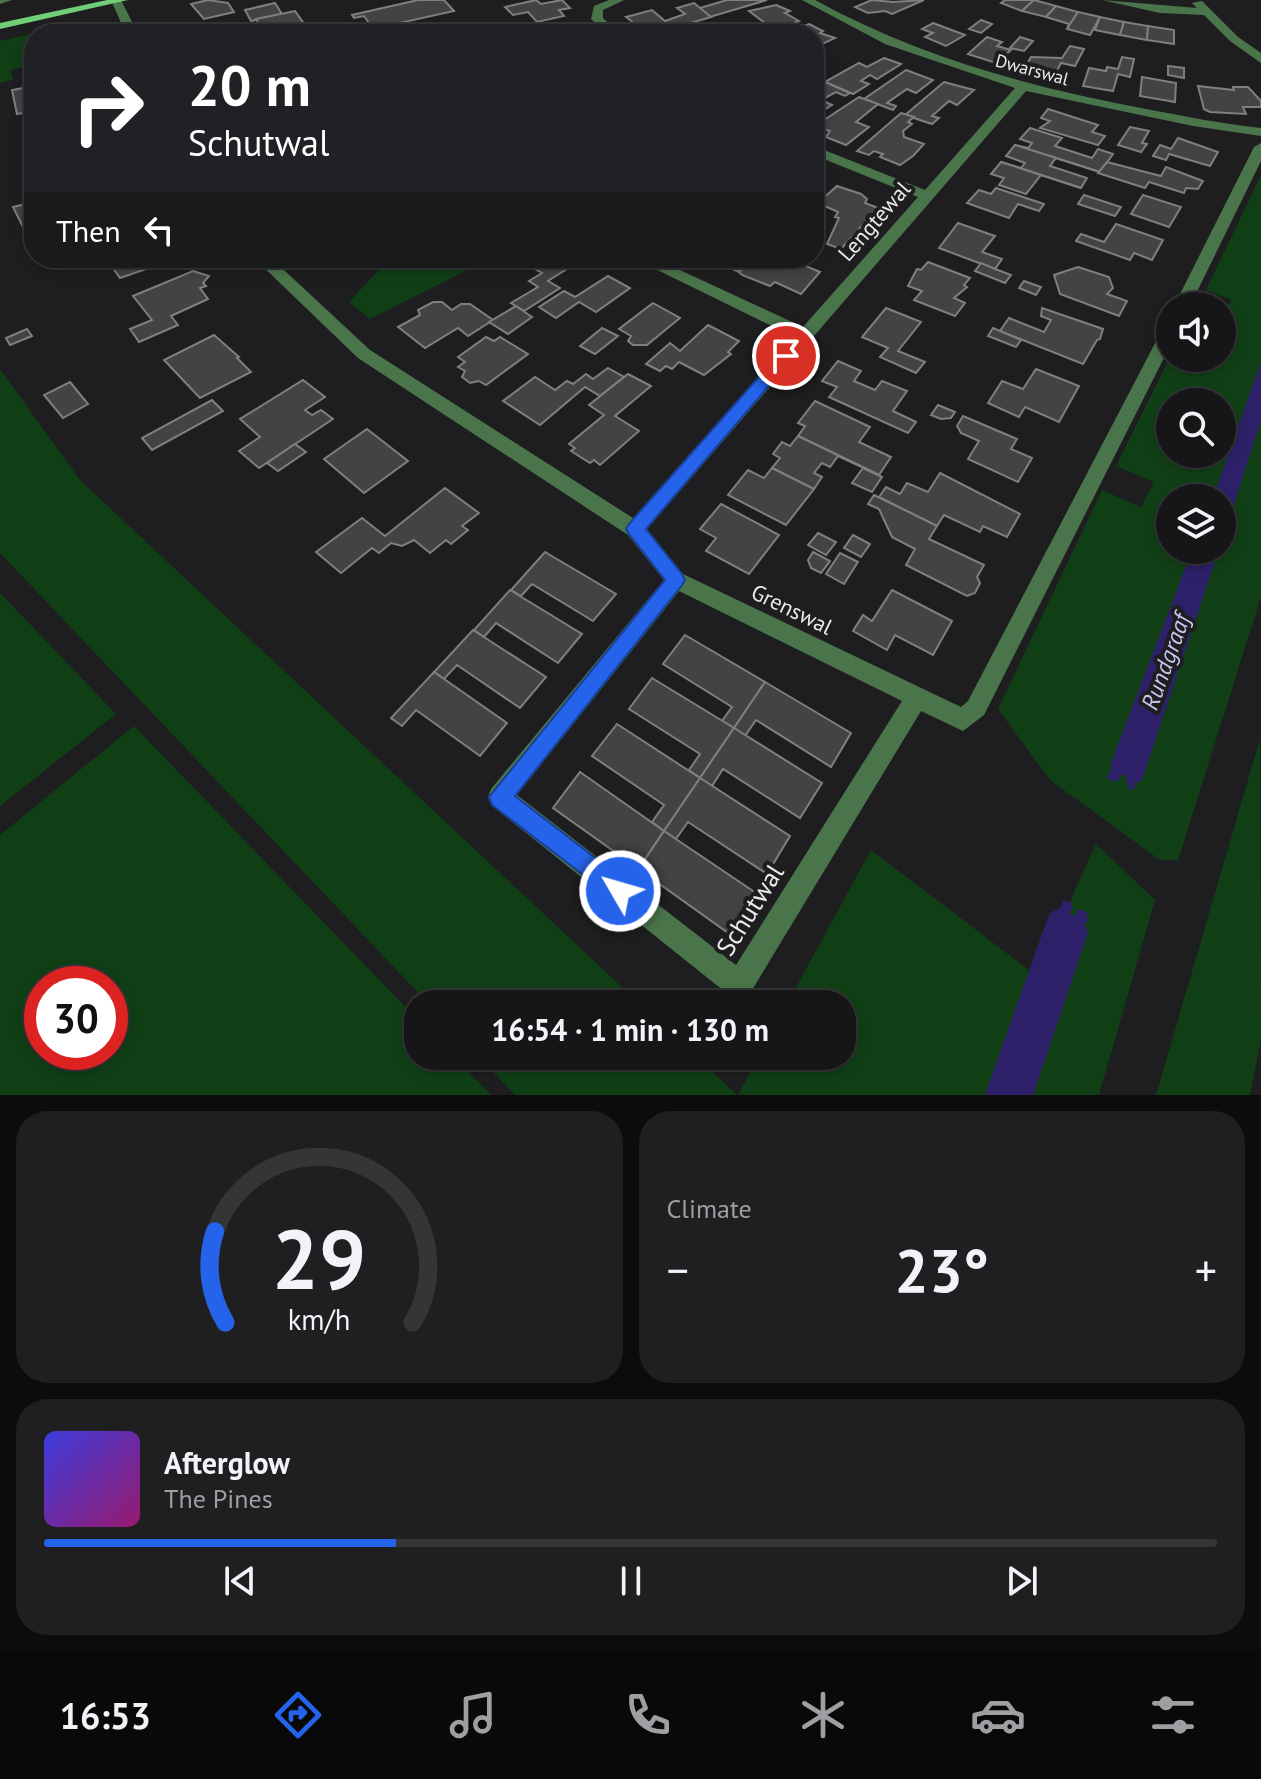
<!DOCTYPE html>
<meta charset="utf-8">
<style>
:root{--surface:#161618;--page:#1f1f21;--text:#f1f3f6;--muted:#9e9fa2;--line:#353537;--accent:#2563eb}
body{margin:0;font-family:"PT Sans",sans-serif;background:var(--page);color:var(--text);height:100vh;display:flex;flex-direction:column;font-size:30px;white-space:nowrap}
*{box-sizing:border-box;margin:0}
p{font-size:26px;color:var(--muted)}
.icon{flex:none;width:44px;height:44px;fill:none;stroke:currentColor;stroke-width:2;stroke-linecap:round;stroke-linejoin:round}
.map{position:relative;height:1095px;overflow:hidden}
.details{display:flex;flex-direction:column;gap:16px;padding:16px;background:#0c0c0d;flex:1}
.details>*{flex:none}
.hud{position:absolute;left:24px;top:24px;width:800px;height:244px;border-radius:32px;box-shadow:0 4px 12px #0003,0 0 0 2px var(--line);background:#202124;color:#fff;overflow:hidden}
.controls{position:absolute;left:1156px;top:292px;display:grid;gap:16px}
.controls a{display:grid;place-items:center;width:80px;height:80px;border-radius:50%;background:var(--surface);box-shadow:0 4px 12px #0003,0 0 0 2px var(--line);font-size:40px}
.speed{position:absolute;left:24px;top:966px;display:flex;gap:16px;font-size:40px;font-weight:700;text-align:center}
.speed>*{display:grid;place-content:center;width:104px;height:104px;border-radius:50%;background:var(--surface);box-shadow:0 4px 12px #0003,0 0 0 2px var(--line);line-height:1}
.speed .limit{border:12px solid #d22;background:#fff;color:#111}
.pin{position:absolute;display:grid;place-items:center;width:68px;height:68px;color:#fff;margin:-34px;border:4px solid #fff;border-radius:50%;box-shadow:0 2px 8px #0007}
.me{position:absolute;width:88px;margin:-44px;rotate:308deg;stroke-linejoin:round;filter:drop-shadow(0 0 6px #0008)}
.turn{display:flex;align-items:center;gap:28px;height:168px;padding:0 32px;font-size:36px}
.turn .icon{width:104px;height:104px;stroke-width:2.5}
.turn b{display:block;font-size:56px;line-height:68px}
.then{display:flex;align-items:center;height:76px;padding:0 32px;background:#0003;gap:16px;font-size:30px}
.big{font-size:60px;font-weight:600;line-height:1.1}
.details .tile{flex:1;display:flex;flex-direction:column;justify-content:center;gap:12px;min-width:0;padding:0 28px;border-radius:32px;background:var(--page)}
.details .dial{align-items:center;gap:0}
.dial svg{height:208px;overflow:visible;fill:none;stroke:var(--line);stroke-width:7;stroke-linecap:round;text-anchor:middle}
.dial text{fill:var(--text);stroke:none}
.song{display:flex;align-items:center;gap:24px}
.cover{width:96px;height:96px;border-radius:12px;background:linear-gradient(135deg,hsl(240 70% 55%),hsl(320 70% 35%))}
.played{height:8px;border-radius:4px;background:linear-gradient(90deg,var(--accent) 30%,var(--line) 30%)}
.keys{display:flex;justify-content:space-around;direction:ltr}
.heat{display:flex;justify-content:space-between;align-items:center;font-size:44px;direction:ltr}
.details .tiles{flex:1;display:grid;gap:16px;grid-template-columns:1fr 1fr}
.tile:last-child{grid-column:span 2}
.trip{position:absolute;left:404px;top:990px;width:452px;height:80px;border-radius:32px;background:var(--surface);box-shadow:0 4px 12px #0003,0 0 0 2px var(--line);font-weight:600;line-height:80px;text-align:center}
.tabs{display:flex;height:128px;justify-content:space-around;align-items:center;background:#09090a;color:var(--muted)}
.tabs .icon{width:56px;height:56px}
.tabs .current{color:var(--accent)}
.tabs b{font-size:36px;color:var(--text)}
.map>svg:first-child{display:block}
.green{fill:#103f16;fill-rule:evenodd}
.water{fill:#2d2069}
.building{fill:#434346;stroke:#7f7f82;stroke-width:2}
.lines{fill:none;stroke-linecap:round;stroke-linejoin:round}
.minor{fill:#4a754b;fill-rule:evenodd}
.major{fill:#70cf76;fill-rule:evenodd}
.route{fill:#2563eb;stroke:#184099;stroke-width:2}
.labels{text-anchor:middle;stroke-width:8;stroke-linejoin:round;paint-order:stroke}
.far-street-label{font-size:18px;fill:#ebebed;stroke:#1e1e20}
.street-label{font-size:22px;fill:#ebebed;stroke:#1e1e20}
.water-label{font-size:24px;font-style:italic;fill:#c6c6f1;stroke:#1e1e20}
.near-street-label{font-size:26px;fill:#ebebed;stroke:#1e1e20}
</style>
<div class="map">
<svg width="1261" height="1095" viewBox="0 0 1261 1095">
<rect width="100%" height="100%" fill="#1e1e20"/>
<g class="green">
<polygon points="68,26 101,34 34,34 34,64 10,70 13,80 0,83 0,41"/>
<path d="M1261 175V597L1178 860H1160L1050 780 998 709 1102 490 1141 507 1154 482 1116 466 1170 357 1222 358V313L1232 300 1206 290ZM1170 402H1222V454H1170ZM1170 498H1222V550H1170Z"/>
<polygon points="390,258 491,258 370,319 349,302"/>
<polygon points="0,369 80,480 640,1004 429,1004 0,553"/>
<polygon points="0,593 116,714 0,806"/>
<path d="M134 726 418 1020V1056H453L491 1095H0V835ZM42 984H110V1052H42Z"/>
<polygon points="1260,739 1261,1039 1250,1095 1156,1095"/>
<polygon points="1096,844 1155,900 1099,1095 738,1095 759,1056 842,1056 842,1004 787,1004 871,850 1042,980 1074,892"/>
<polygon points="478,1056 696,1056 737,1095 515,1095"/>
</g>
<g class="water">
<polygon points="1261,362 1261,420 1222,542 1222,498 1213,498"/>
<polygon points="1192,550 1219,550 1142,780 1135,784 1135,789 1129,790 1125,775 1120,775 1119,780 1115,782 1106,777 1111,771 1111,763"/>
<polygon points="1063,900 1071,903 1073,909 1069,913 1075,916 1078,909 1087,912 1088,922 1084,923 1088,933 1033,1095 985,1095 1047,920 1050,913 1060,908"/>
</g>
<g class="building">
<polygon points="208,0 228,3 234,12 204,19 191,4"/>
<polygon points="418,0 444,0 454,11 373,29 364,16 354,18 352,15"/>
<polygon points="536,0 541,4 562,0 570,8 559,10 564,16 537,22 528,12 513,15 505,7"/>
<polygon points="727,0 767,0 710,17 700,8"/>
<polygon points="872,0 893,2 924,0 892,14 885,11 868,13 855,7"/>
<polygon points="1005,0 1034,0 1022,11 1001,3"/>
<polygon points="1034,0 1056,6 1046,17 1022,11"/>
<polygon points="275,3 282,14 251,21 245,10"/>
<polygon points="694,3 711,17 653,34 648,34 626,17 652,10 665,21 685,14 677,8"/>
<polygon points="776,5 790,11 785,13 799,21 762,34 733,32 765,23 749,11"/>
<polygon points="1056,6 1078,12 1067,29 1069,24 1046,17"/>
<polygon points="295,11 310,32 265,34 256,19"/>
<polygon points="1078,12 1100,17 1090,35 1067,29"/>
<polygon points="1100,17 1124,22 1120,35 1095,30"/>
<polygon points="981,20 992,24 981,33 969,29"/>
<polygon points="1124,22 1148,26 1147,40 1120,35"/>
<polygon points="933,23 965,35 946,46 925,37 933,33 922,29"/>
<polygon points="809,24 823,31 820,33 835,38 814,48 814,34 785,33"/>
<polygon points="1148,26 1174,30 1174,44 1147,40"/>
<polygon points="987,37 1002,42 997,46 1011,50 996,63 968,54"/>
<polygon points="1020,37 1033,41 1024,51 1010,48"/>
<polygon points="1070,46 1084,49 1075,66 1061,63 1053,78 1023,71 1031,57 1062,58"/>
<polygon points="1122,57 1134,59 1130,77 1118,74 1113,91 1083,86 1089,68 1106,71 1107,67 1118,69"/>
<polygon points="884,58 901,64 877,79 870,75 861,81 869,84 853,94 825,82 859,63 867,67"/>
<polygon points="1168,66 1184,68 1184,78 1168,75"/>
<polygon points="906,70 933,80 916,93 907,89 887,103 896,106 893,110 864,99"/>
<polygon points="1142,77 1176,83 1175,102 1140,96"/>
<polygon points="825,82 850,93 845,96 836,92 821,100 832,105 814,116 814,88"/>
<polygon points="944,82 974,90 957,105 949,101 932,116 939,118 932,124 905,115"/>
<polygon points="34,86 34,111 17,114 12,90"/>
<polygon points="1198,86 1234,90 1233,87 1248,87 1261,101 1261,107 1243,107 1246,114 1210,112 1204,109"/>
<polygon points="859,97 878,104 856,122 869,127 846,145 826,137 830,131 815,126"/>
<polygon points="1048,109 1098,125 1092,132 1105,136 1098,145 1040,128 1050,121 1041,118"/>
<polygon points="901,113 914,117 908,122 912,124 903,131 904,137 924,144 913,156 900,165 880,157 883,154 874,151 869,155 857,151"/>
<polygon points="1130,127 1149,131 1142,143 1147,144 1141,152 1118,145"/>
<polygon points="1030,128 1062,138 1055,146 1092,158 1098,149 1113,154 1100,172 1015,145 1028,148 1032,143 1020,139"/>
<polygon points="1178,138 1218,152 1210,166 1169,154 1166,160 1153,156 1160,145 1171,149"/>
<polygon points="1015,145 1100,172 1056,158 1050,166 1087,178 1081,188 1001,162 1021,168 1025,163 1006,156"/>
<polygon points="1001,162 1081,188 1041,175 1026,194 999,185 1004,178 991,174"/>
<polygon points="1107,162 1161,176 1166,167 1203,181 1198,189 1186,188 1184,193 1149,182 1145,188 1098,173"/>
<polygon points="837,186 861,194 867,199 865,203 878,208 841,249 827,244 839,218 835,217 838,212 818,203"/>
<polygon points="996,188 1044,204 1039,211 1018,204 1009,218 967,203 979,190 991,194"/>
<polygon points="1084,195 1121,207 1115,216 1078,204"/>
<polygon points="1143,195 1181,207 1169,227 1131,214"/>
<polygon points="34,202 34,228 25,231 13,207"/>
<polygon points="958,223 995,236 982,252 1002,259 995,269 939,248"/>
<polygon points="1116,224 1163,240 1152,260 1134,253 1130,260 1076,241 1081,234 1104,242"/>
<polygon points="106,258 174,258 175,259 120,278"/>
<polygon points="515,258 578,258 581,260 548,281 560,288 524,311 511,303 538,287 529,281 542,273"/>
<polygon points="709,258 755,258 739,272"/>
<polygon points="755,258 787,258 820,272 801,294 775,282 770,286 742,275 739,272"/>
<polygon points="928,262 970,278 964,285 967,287 954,298 965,303 955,316 914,300 922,291 908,286 917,269 921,270"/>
<polygon points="981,263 995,269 1011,275 1005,283 975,271"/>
<polygon points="1078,267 1109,277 1113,288 1107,294 1127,301 1119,316 1060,294 1054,275"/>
<polygon points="193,271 209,276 203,283 206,286 200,288 208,299 171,316 178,325 139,342 130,329 152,320 133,296"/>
<polygon points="608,276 630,288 596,312 579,302 556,318 539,307 564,291 575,297"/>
<polygon points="1024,281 1041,287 1036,295 1019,288"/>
<polygon points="433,302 442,302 452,310 461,304 470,304 493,320 468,336 458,328 425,348 398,327 420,315 418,310"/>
<polygon points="653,303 680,318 647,345 633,345 628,341 631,336 619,329"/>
<polygon points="516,306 532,317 508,334 489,322"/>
<polygon points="886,308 921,322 898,351 925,362 916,373 880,357 888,348 862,337"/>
<polygon points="1042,308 1103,329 1100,339 1097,340 1083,364 1000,331 1009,318 1044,332 1051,320 1041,316"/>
<polygon points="708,325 739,341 728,352 731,354 704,375 679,362 672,369 666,366 660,371 646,364 670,343 680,351"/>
<polygon points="602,328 618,336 595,354 580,346"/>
<polygon points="993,328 1021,340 1016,347 988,336"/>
<polygon points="27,329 32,336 10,345 6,338"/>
<polygon points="214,335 239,357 237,358 251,372 200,398 164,360"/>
<polygon points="486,337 494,341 500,337 528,354 486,385 479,381 470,383 462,377 465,371 458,367 465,362 458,357"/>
<polygon points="838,361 861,371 854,381 875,390 882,381 907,391 893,411 916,422 908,433 829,397 837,387 822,381"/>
<polygon points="608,368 624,377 600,396 585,387 540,425 503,401 535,377 555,390 567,381 573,384 586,374 593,379"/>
<polygon points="1036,369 1079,386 1059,422 1025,407 1019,417 988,403 1002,381 1023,389"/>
<polygon points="628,374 651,386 615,416 639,431 600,465 594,460 590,463 571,451 575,448 569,444 604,415 589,405"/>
<polygon points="303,380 325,397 305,410 312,415 321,410 333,419 259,468 239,451 260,437 240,419"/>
<polygon points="70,382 88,404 63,418 44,395"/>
<polygon points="212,400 223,411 152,450 142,438"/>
<polygon points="815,401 870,427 859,442 891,457 879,475 798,436 805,426 798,423"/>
<polygon points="938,405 955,412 951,418 941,419 931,415"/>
<polygon points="963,416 1017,439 1011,449 1032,458 1018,482 968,459 979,441 961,433 957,426"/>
<polygon points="367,429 408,461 364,493 324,459"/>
<polygon points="798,436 879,475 838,456 830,467 822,463 814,473 822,477 814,489 772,468 780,458 773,454 782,442 790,446"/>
<polygon points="295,444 306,452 278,471 267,463"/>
<polygon points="772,468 814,489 786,525 728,495 748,470 764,478"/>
<polygon points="863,468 882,477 872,492 852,483"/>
<polygon points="940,473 1020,514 1007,537 983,526 980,532 944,515 937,526 879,497 886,487 900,494 907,483 928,492"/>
<polygon points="445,488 479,513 462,526 468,530 451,544 446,540 430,553 414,540 402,546 391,543 379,553 372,548 341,573 316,552 362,518 385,536"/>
<polygon points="874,495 937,526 929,539 984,565 977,577 980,583 975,593 967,596 906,565 915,549 892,537 879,509 868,504"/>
<polygon points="721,504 779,535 749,574 706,551 716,538 700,529"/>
<polygon points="818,533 836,542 826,555 808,545"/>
<polygon points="853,535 870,544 861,557 844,548"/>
<polygon points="545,552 616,594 593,621 532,584 521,596 511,590"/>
<polygon points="813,552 830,561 821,573 811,568 808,560"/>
<polygon points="840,553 858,562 844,584 826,574"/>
<polygon points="510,590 582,634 558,663 496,623 484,637 474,630"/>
<polygon points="892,590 952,621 933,655 895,635 887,650 853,631 863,615 872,621"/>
<polygon points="473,630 546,677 520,708 457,665 444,679 434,672"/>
<polygon points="685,635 765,682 734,728 722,721 732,707 663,664"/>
<polygon points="434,672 507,723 480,756 416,710 402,726 391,718"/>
<polygon points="652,678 734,728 700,778 689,770 700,754 629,709"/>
<polygon points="765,682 851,733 831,767 756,720 745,736 734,728"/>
<polygon points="617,724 700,778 664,831 652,822 664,805 592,756"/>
<polygon points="734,728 822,783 800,818 723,769 712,786 700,778"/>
<polygon points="580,772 664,831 625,889 613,880 626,860 553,808"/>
<polygon points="700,778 790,836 767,874 688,822 676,839 664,831"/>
<polygon points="664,831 756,893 731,935 651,878 638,897 625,889"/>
</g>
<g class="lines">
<g class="minor">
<polygon points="0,0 12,0 0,4"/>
<polygon points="111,0 121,0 138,34 126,34"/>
<polygon points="609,0 624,0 603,10 603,18 620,34 607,34 591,19 594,6"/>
<path d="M802 0H815C919 57 1030 87 1146 109 1184 116 1222 124 1261 128V136L1193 126 1026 91 647 529 683 574 961 707 968 701 1162 330 1170 325V346L984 715 963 731 921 711 749 995 739 999 729 995 491 805 488 797 491 789 664 580 628 535 358 358 254 258H271L370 350 633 518 794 337 633 258H654L803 327 918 197 814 155V146L925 190 1015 88 885 44ZM679 591 902 701 736 965 517 795Z"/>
<polygon points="1102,0 1197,8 1192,3 1202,1 1238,37 1261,53 1261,63 1230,41 1204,15 1160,13"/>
<polygon points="1261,143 1261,161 1190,306 1174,306 1254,147"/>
</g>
<polygon class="major" points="107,0 128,0 0,29 0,23"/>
</g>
<polygon class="route" points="786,351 793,356 791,360 646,529 682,574 685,580 682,585 515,796 628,883 631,891 628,899 620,903 492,805 489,797 665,580 629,534 626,529 629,524 780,353"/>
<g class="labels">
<g class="far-street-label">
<text transform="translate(1032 70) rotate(15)" y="6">Dwarswal</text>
</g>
<g class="street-label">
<text transform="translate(874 221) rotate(-49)" y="8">Lengtewal</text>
<text transform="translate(792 609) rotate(26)" y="8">Grenswal</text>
</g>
<g class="water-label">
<text transform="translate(1166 662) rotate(-70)" y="8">Rundgraaf</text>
</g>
<g class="near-street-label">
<text transform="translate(750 910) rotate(-58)" y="9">Schutwal</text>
</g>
</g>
</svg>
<div class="controls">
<a><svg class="icon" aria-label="sound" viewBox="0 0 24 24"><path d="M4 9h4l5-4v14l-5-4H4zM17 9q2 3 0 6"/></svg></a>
<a><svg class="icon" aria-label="search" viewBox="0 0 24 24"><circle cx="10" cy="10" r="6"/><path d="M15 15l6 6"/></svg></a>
<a><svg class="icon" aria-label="layers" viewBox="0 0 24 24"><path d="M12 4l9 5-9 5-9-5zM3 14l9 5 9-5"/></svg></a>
</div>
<div class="speed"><div class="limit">30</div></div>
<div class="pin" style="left:786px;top:356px;background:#d93025"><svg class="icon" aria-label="arrive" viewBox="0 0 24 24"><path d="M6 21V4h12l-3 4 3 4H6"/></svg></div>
<svg class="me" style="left:620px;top:891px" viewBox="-20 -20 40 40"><circle r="17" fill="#2563eb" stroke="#fff" stroke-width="3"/><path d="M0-11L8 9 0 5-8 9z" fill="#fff"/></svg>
<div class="trip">16:54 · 1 min · 130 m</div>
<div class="hud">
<div class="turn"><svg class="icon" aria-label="right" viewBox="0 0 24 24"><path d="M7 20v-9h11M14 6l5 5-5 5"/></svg><div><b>20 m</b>Schutwal</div></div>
<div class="then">Then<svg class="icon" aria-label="left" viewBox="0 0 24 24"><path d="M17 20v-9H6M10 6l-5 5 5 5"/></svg></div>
</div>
</div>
<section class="details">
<div class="tiles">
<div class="tile dial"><svg viewBox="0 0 100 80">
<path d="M14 69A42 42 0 1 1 86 69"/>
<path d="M14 69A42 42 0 0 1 10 34" stroke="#2563eb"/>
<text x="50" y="56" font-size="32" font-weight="700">29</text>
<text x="50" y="72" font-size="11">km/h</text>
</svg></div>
<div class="tile"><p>Climate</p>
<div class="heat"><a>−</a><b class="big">23°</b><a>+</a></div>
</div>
<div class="tile">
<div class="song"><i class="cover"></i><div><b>Afterglow</b><p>The Pines</p></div></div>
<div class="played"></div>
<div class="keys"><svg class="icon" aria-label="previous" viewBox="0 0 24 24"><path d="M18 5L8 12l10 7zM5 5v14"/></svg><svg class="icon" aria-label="pause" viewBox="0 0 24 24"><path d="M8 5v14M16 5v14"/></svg><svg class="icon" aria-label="next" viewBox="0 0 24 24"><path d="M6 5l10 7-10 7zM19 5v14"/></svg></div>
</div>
</div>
</section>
<nav class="tabs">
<b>16:53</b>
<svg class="icon current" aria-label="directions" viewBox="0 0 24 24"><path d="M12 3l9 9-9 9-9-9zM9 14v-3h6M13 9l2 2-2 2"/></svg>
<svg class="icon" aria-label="music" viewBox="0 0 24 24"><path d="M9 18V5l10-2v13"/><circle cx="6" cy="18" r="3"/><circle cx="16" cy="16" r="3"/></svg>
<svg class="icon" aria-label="phone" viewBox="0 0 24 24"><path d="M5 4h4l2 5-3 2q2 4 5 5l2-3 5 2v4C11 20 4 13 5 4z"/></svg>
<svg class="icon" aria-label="climate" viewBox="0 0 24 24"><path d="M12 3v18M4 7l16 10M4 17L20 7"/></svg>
<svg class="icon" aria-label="car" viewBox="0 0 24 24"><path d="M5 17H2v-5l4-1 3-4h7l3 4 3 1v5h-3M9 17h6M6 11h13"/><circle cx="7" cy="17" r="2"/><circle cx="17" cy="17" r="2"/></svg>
<svg class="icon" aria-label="filters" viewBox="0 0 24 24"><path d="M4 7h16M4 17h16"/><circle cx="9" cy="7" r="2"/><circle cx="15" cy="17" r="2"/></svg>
</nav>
